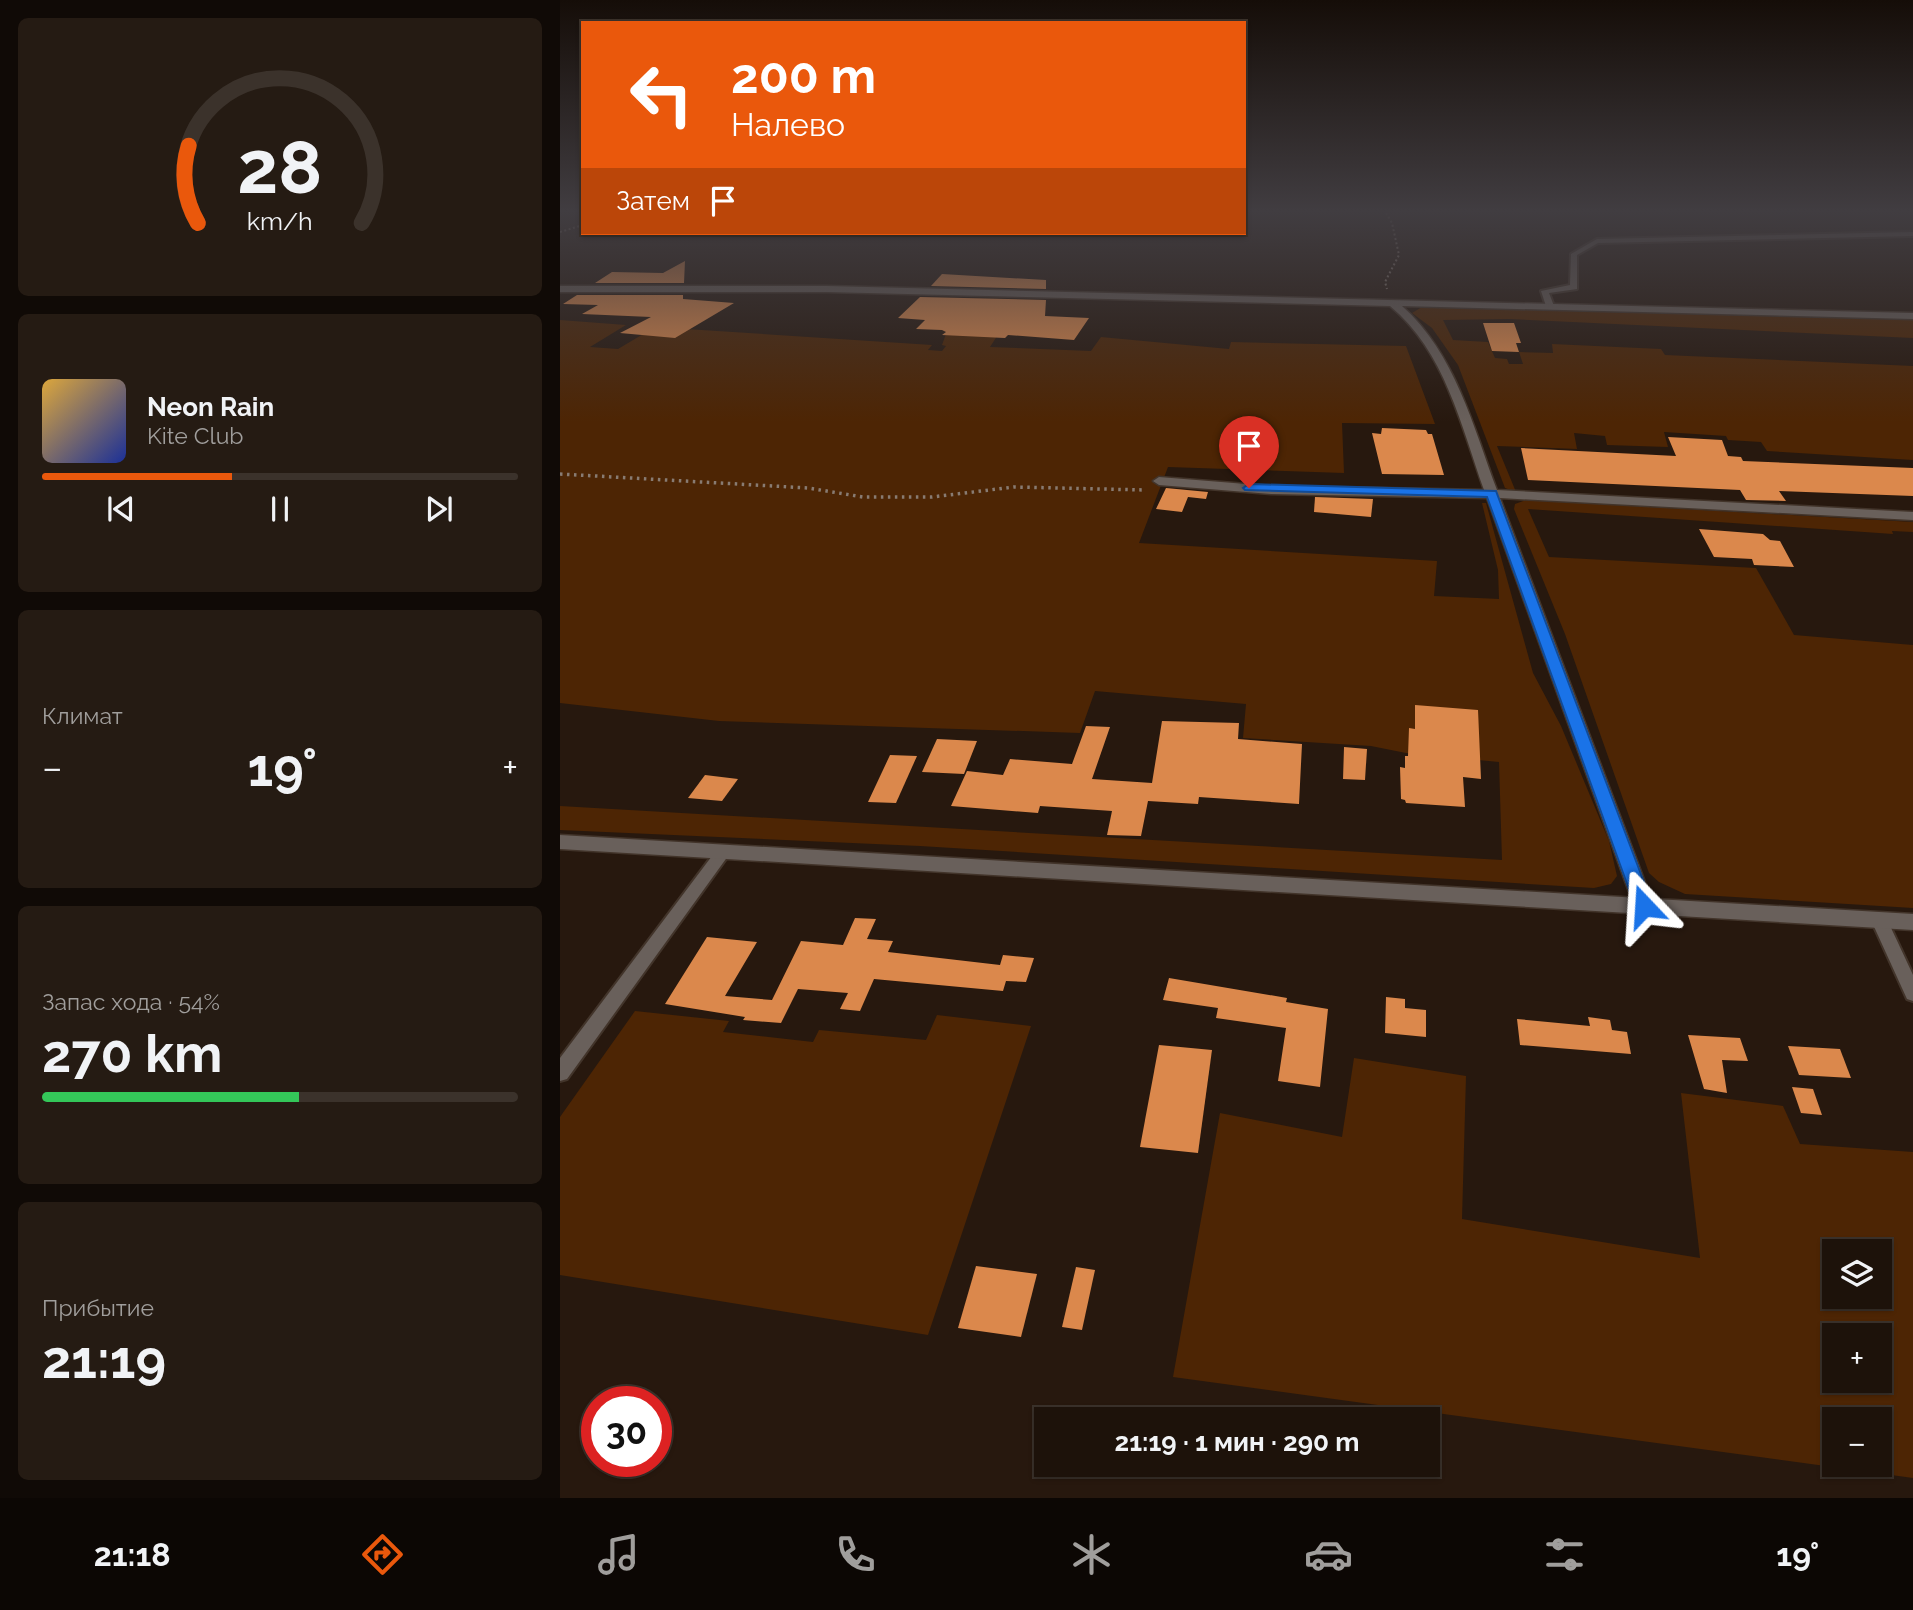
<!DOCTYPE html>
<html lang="ru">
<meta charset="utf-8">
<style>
:root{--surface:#1d120a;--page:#251b13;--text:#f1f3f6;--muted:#a09e9c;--line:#3b322b;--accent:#ea580c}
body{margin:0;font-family:Raleway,sans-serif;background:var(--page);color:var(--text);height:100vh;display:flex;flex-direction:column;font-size:26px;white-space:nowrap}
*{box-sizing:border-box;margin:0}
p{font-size:23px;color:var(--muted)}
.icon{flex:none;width:38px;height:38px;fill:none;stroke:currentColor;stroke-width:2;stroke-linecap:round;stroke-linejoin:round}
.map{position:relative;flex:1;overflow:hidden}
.drawer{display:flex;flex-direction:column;gap:18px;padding:18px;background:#100a06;width:560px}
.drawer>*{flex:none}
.guide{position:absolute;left:21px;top:21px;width:665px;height:214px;border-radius:0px;box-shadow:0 2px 5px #0004,0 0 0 2px var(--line);background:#ea580c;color:#fff;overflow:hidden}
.tools{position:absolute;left:1262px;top:1239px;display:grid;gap:14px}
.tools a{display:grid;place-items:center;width:70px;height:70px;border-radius:0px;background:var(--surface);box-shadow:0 2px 5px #0004,0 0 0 2px var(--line);font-size:35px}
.speed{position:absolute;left:21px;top:1386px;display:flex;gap:14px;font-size:35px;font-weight:700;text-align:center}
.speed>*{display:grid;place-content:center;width:91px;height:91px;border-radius:50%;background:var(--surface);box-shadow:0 2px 5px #0004,0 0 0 2px var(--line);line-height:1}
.speed .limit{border:10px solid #d22;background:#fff;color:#111}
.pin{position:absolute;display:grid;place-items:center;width:60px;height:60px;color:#fff;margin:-72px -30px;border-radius:50% 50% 50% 0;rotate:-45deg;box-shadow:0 0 7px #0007}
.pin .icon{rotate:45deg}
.me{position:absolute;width:77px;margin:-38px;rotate:340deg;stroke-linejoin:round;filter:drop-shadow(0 0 5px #0008)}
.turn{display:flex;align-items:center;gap:24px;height:147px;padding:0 35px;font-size:32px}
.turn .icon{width:91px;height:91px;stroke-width:2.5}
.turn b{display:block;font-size:49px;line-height:60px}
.then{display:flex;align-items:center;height:66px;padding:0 35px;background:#0003;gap:14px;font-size:26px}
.big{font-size:52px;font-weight:700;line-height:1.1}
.drawer .tile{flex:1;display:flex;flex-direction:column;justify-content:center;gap:10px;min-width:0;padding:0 24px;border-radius:10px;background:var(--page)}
.drawer .dial{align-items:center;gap:0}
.dial svg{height:182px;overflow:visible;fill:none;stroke:var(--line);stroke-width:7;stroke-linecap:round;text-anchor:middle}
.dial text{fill:var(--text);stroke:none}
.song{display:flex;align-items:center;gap:21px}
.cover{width:84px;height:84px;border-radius:10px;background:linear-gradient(135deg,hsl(40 70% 55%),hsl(230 70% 35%))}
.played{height:7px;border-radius:4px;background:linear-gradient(90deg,var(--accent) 40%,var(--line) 40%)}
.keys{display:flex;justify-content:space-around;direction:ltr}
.heat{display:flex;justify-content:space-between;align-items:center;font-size:38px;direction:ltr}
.charge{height:10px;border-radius:5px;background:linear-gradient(90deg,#34c759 54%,var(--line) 0)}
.trip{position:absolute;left:474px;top:1407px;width:406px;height:70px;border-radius:0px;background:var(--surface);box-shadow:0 2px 5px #0004,0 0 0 2px var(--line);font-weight:700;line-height:70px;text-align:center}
.dock{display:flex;height:112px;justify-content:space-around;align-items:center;background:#0c0704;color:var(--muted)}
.dock .icon{width:49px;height:49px}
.dock .on{color:var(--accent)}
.dock b{font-size:32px;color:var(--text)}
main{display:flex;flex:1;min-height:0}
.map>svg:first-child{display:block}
.green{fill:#4d2504;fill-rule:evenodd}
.building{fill:#db884c}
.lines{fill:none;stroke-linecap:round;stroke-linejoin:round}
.service-casing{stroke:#42342a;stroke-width:4}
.minor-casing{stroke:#42342a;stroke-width:3}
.tertiary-casing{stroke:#42342a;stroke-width:3}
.path-far1{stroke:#887b72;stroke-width:2;stroke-dasharray:2 2.5;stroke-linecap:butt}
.path{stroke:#887b72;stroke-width:3.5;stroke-dasharray:2.5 4.5;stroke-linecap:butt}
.service{fill:#69605b;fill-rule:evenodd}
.minor{fill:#69605b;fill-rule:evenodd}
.tertiary{fill:#69605b;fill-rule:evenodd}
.route{fill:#1a73e8;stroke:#114b97;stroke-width:2}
</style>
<main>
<section class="drawer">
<div class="tile dial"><svg viewBox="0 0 100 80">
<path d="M14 69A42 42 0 1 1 86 69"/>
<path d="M14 69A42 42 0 0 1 10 35" stroke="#ea580c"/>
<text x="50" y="56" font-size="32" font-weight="700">28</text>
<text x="50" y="72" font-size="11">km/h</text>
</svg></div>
<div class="tile">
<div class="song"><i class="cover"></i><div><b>Neon Rain</b><p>Kite Club</p></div></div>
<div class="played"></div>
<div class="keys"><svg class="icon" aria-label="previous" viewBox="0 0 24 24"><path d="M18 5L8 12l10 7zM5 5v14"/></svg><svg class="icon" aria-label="pause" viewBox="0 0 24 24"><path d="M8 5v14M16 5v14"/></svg><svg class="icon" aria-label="next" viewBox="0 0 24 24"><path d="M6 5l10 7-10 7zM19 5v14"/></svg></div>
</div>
<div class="tile"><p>Климат</p>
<div class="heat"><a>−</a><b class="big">19°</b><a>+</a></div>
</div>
<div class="tile"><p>Запас хода · 54%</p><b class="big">270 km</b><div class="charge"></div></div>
<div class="tile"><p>Прибытие</p><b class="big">21:19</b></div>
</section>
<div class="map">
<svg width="1353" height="1498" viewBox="0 0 1353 1498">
<rect width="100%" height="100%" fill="#27180e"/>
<g class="green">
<polygon points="862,307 1353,320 1353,338 949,319 883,320 893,340 928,342 935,358 947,359 949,364 963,364 959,352 993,353 992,344 1101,349 1105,355 1353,366 1353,460 1207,451 1201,442 1168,440 1166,436 1104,432 1108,447 1047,445 1045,436 1014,433 1017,449 937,446 956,492 945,488 898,365 872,328 852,313"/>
<polygon points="0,320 66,325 30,347 58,349 95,327 372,345 368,350 382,351 386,346 382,345 386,334 439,333 430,347 531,351 541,337 669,349 671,342 846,346 875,424 782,423 784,473 608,467 579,543 877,561 874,596 939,599 938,570 922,503 926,503 973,673 1001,726 1049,841 1057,876 1051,884 1034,888 360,846 0,830 0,806 942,860 939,762 846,753 811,746 683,738 686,704 535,691 520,733 159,721 0,703"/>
<polygon points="966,500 1353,522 1353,532 1332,531 1333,534 968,509 989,557 1196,568 1234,635 1353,645 1353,908 1125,894 1099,882 1089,873 1005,634 954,509 955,504"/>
<polygon points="75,1011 169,1021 163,1032 253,1042 259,1030 366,1040 377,1015 471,1026 368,1335 0,1275 0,1117"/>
<path d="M794 1058 906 1076 902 1219 1140 1258 1121 1093 1223 1106 1240 1144 1353 1152V1478L613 1377 660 1113 782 1137ZM1320 1251V1297H1274V1251ZM1320 1335V1381H1274V1335ZM1320 1419V1465H1274V1419Z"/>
</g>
<g class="building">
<polygon points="125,261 124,283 35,283 52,272 103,273"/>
<polygon points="382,274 486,280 486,289 371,286"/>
<polygon points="17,295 123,295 123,299 174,303 115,338 60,333 91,317 22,314 38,305 3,304"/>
<polygon points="360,297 486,300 485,316 529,318 514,340 448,335 445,338 382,335 386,332 382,330 356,329 365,320 338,318"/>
<polygon points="923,323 954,323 961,343 956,343 959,352 932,351"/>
<polygon points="822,428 866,430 868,434 872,434 884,475 822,474 812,433 821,434"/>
<polygon points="1108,437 1162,440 1168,456 1181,457 1183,461 1353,468 1353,496 1219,491 1226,501 1186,500 1180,490 968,480 961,448 1116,456"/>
<polygon points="606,488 648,492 646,499 628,497 622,512 596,509"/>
<polygon points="755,497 813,499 811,517 754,512"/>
<polygon points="1139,529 1203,534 1210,540 1220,541 1234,567 1194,565 1192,559 1154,557"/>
<polygon points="855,705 918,710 921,779 903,777 905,807 846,803 845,800 841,799 840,767 845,768 845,756 848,756 849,728 855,729"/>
<polygon points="602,721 679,723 678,739 742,744 739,804 639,797 638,804 588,801 581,836 547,835 552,811 480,806 478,813 391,806 407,771 443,775 450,759 512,764 526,726 550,727 532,779 592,783"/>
<polygon points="377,739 417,741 404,774 362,772"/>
<polygon points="784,747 807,749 805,780 783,779"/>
<polygon points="330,755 357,756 336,803 308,802"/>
<polygon points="145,775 178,779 162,801 128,798"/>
<polygon points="295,918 316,919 307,939 333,941 328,952 440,965 443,955 474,958 466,982 446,981 443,991 314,979 300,1011 280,1009 288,993 238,989 221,1023 183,1020 185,1017 105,1004 147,937 197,942 165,996 212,1000 241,941 283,945"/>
<polygon points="609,978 727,998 726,1002 768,1009 760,1087 718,1081 726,1028 656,1018 658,1008 603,1000"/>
<polygon points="826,997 845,999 845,1008 866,1010 866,1037 825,1033"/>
<polygon points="1028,1017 1050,1020 1052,1030 1067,1032 1071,1054 960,1045 957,1019 1030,1026"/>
<polygon points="1128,1035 1180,1038 1188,1061 1162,1060 1167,1093 1144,1089"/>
<polygon points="599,1045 652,1050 638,1153 580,1147"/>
<polygon points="1228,1046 1280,1049 1291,1078 1239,1075"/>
<polygon points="1232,1087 1253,1089 1262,1115 1241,1113"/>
<polygon points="416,1266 477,1274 461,1337 398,1328"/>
<polygon points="516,1267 535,1270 522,1330 502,1327"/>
</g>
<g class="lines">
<g class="service-casing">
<g id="service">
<polygon points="1353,232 1353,236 1038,243 1017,255 1017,289 989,293 994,306 990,308 986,306 981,291 1010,285 1011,254 1037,239"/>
<polygon points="163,846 168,848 171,852 168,856 7,1079 0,1081 0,1058 158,848"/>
<polygon points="1319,914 1325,915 1353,975 1353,1001 1347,999 1311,920 1313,915"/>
</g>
</g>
<g class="minor-casing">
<path id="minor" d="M0 286H267L1353 313V319L842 306C895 353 913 426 937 490L1353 512V520L940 498 1094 906 1091 912 1084 914 1077 912 1074 906 927 498 711 494 599 485 593 481 599 477 711 486 924 490C901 426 885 351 830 306L267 292H0Z"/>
</g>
<g class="tertiary-casing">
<polygon id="tertiary" points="0,835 1353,914 1353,930 0,849"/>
</g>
<g class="path-far1">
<polyline points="826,213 832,223 839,255 825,282 827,289"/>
<polyline points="0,232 23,225"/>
</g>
<polyline class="path" points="0,474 248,488 303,497 372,497 454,487 585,490"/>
<use href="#service" class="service"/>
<use href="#minor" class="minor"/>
<use href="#tertiary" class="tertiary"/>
</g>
<linearGradient id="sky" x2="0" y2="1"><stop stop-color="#150d08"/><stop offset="0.5" stop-color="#413d41"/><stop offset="1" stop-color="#413d41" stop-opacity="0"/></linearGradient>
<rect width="1353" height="422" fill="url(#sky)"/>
<polygon class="route" points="689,484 936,491 1093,906 1091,911 1077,911 1075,906 927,497 685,490 683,488"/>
</svg>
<div class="tools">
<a><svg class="icon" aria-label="layers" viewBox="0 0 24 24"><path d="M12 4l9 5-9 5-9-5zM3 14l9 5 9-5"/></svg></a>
<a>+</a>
<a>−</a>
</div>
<div class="speed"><div class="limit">30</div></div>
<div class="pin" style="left:689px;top:488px;background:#d93025"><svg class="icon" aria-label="arrive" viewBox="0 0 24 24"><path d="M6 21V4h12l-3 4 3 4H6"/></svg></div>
<svg class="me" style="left:1084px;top:906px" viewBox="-20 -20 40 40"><path d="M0-17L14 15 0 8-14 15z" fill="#1a73e8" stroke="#fff" stroke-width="4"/></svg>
<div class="trip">21:19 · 1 мин · 290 m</div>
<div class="guide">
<div class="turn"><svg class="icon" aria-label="left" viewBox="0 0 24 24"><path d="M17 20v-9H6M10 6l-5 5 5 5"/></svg><div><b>200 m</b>Налево</div></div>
<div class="then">Затем<svg class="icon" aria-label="arrive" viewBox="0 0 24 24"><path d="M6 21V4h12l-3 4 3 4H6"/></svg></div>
</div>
</div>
</main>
<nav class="dock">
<b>21:18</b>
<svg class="icon on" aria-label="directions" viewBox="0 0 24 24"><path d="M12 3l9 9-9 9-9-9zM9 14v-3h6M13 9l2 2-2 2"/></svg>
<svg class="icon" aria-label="music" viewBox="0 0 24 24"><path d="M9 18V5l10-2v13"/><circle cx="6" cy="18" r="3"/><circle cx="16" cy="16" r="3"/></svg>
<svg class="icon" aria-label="phone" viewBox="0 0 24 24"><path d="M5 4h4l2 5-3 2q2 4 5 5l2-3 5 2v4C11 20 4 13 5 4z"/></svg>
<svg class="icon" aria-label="climate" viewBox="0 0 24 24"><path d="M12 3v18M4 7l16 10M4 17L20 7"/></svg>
<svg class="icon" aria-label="car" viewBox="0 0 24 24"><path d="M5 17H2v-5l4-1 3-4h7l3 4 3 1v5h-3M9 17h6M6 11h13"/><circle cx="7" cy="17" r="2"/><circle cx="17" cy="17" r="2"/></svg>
<svg class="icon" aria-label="filters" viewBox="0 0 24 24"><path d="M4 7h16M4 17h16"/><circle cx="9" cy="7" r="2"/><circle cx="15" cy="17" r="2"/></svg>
<b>19°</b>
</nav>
